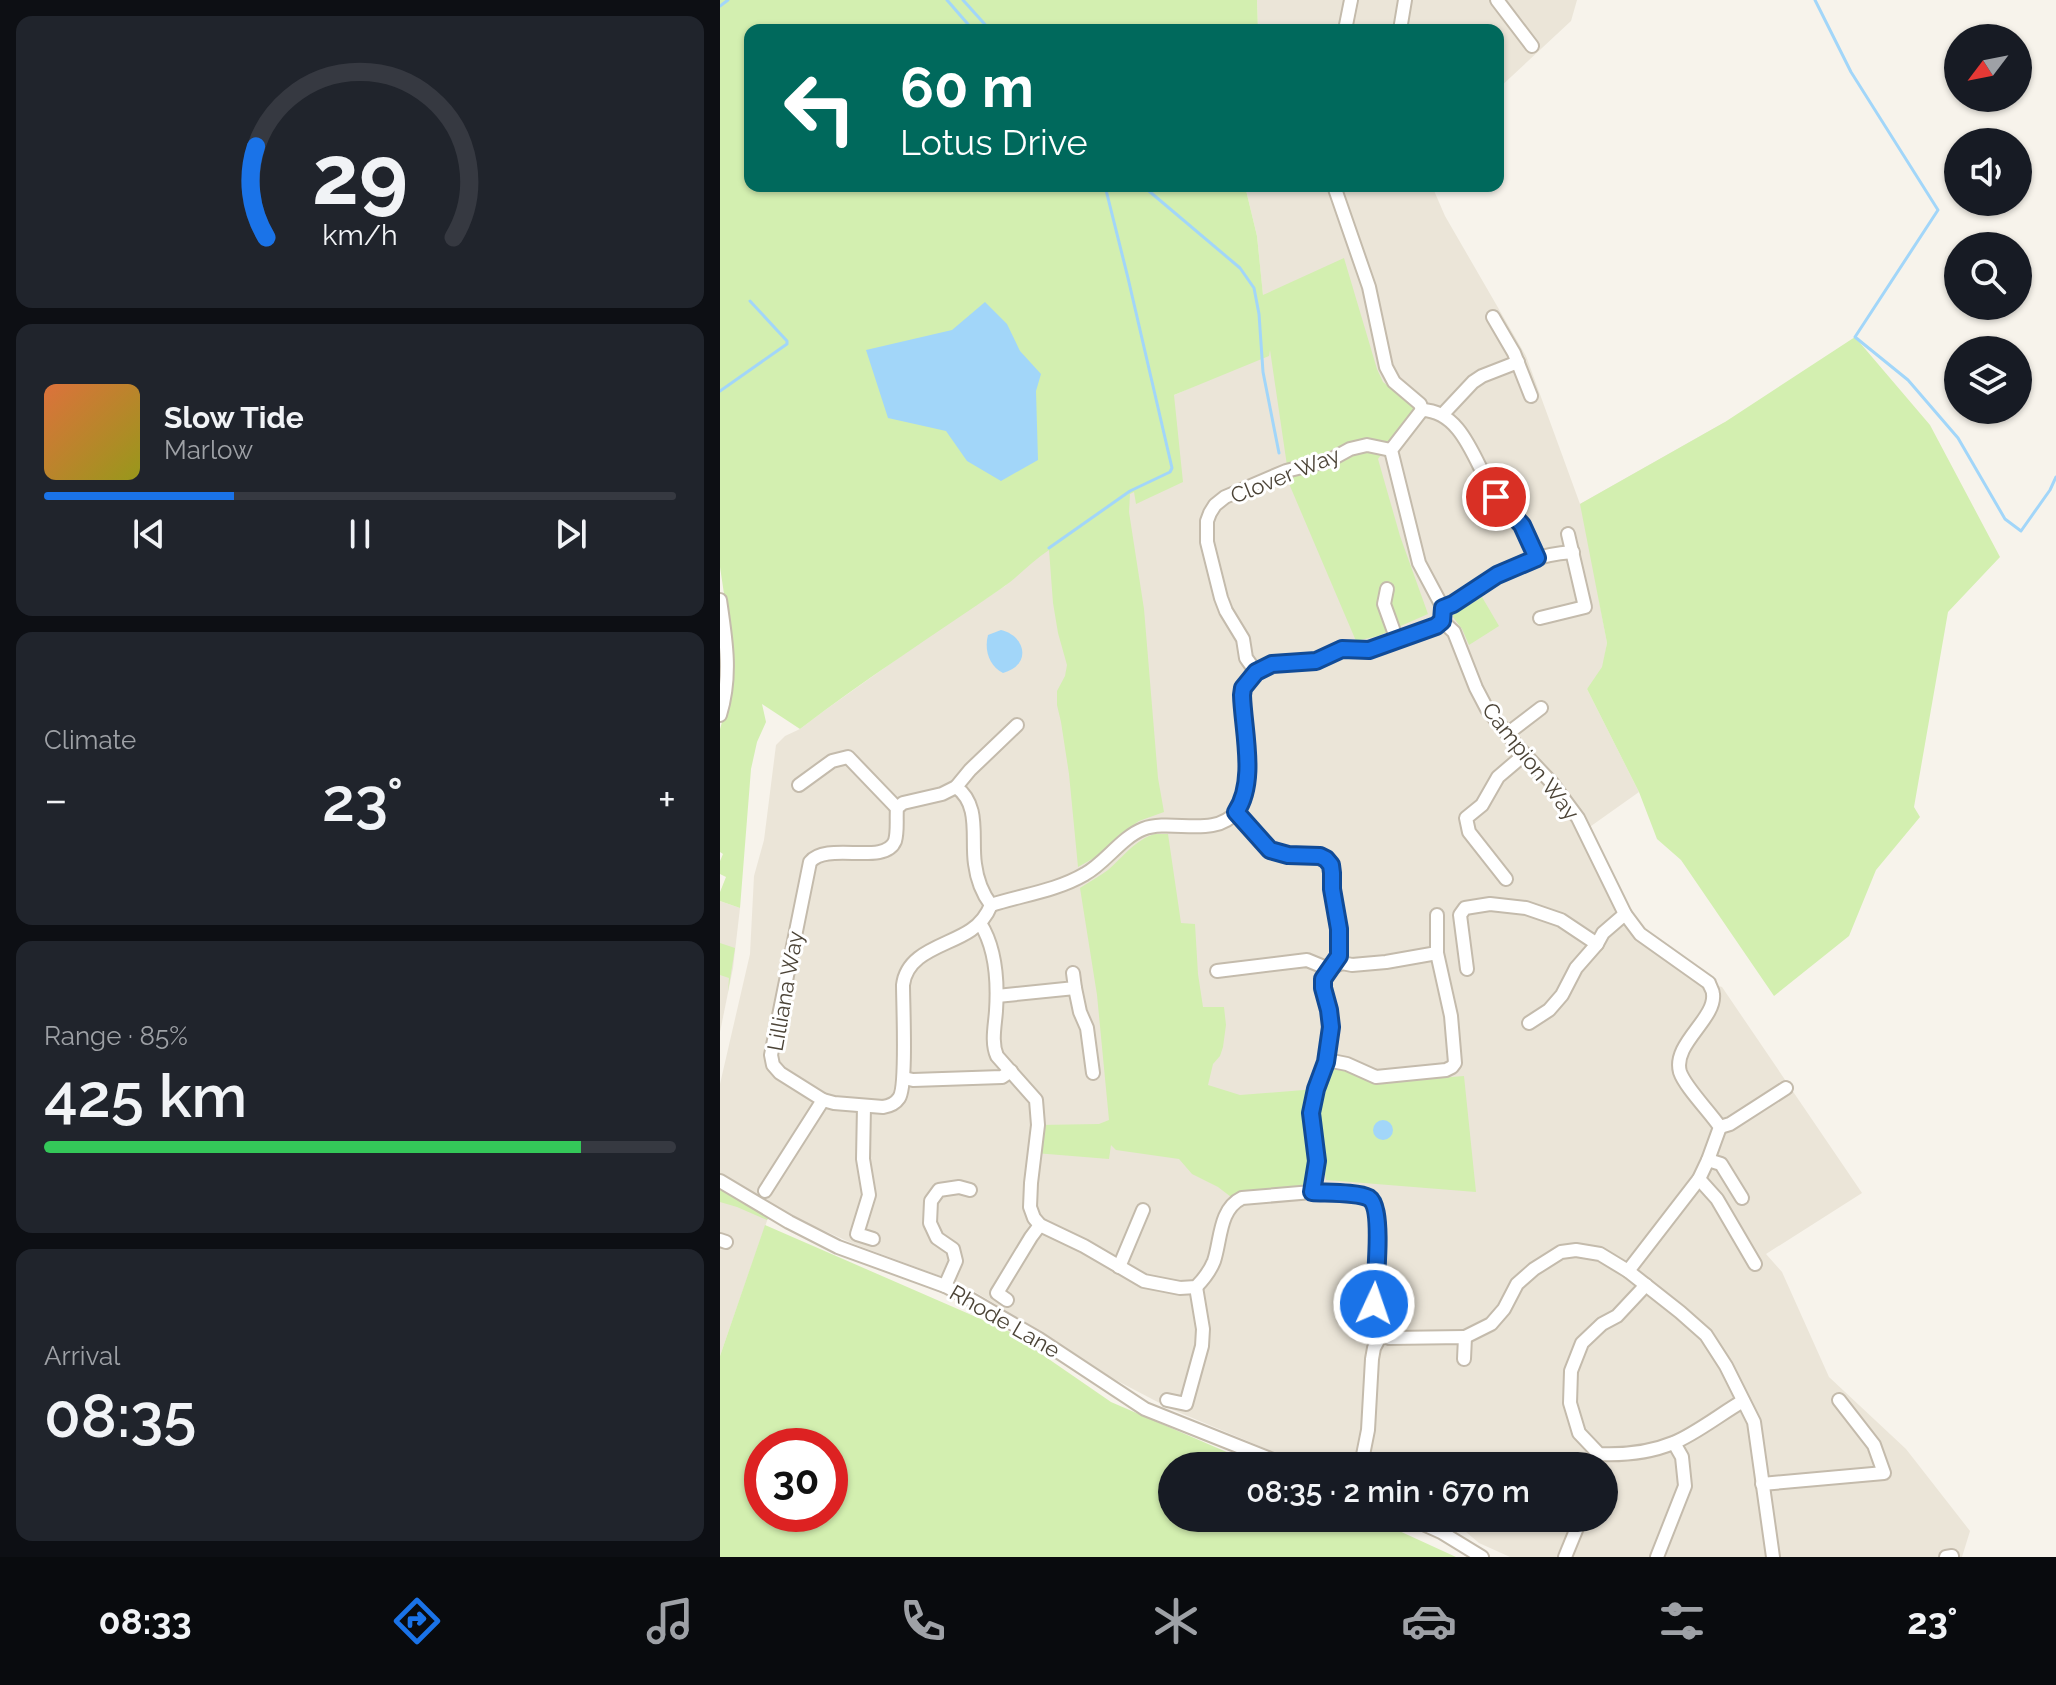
<!DOCTYPE html>
<meta charset="utf-8">
<style>
:root{--surface:#171b24;--page:#20242c;--text:#f1f3f6;--muted:#9ea1a6;--line:#363941;--accent:#1a73e8}
body{margin:0;font-family:Raleway,sans-serif;background:var(--page);color:var(--text);height:100vh;display:flex;flex-direction:column;font-size:30px;white-space:nowrap}
*{box-sizing:border-box;margin:0}
p{font-size:26px;color:var(--muted)}
.icon{flex:none;width:44px;height:44px;fill:none;stroke:currentColor;stroke-width:2;stroke-linecap:round;stroke-linejoin:round}
.map{position:relative;flex:1;overflow:hidden}
.sheet{display:flex;flex-direction:column;gap:16px;padding:16px;background:#0d0f14;width:720px}
.sheet>*{flex:none}
.guide{position:absolute;left:24px;top:24px;width:760px;height:168px;border-radius:16px;box-shadow:0 2px 6px #0004;background:#00695c;color:#fff;overflow:hidden}
.needle{width:52px;rotate:238deg}
.buttons{position:absolute;left:1224px;top:24px;display:grid;gap:16px}
.buttons a{display:grid;place-items:center;width:88px;height:88px;border-radius:50%;background:var(--surface);box-shadow:0 2px 6px #0004;font-size:40px}
.speed{position:absolute;left:24px;top:1428px;display:flex;gap:16px;font-size:40px;font-weight:700;text-align:center}
.speed>*{display:grid;place-content:center;width:104px;height:104px;border-radius:50%;background:var(--surface);box-shadow:0 2px 6px #0004;line-height:1}
.speed .limit{border:12px solid #d22;background:#fff;color:#111}
.pin{position:absolute;display:grid;place-items:center;width:68px;height:68px;color:#fff;margin:-34px;border:4px solid #fff;border-radius:50%;box-shadow:0 2px 8px #0007}
.me{position:absolute;width:88px;margin:-44px;rotate:3deg;stroke-linejoin:round;filter:drop-shadow(0 0 6px #0008)}
.turn{display:flex;align-items:center;gap:28px;height:168px;padding:0 24px;font-size:36px}
.turn .icon{width:104px;height:104px;stroke-width:2.5}
.turn b{display:block;font-size:56px;line-height:68px}
.big{font-size:60px;font-weight:600;line-height:1.1}
.sheet .widget{flex:1;display:flex;flex-direction:column;justify-content:center;gap:12px;min-width:0;padding:0 28px;border-radius:16px;background:var(--page)}
.sheet .dial{align-items:center;gap:0}
.dial svg{height:208px;overflow:visible;fill:none;stroke:var(--line);stroke-width:7;stroke-linecap:round;text-anchor:middle}
.dial text{fill:var(--text);stroke:none}
.song{display:flex;align-items:center;gap:24px}
.cover{width:96px;height:96px;border-radius:12px;background:linear-gradient(135deg,hsl(20 70% 55%),hsl(60 70% 35%))}
.played{height:8px;border-radius:4px;background:linear-gradient(90deg,var(--accent) 30%,var(--line) 30%)}
.keys{display:flex;justify-content:space-around;direction:ltr}
.heat{display:flex;justify-content:space-between;align-items:center;font-size:44px;direction:ltr}
.charge{height:12px;border-radius:6px;background:linear-gradient(90deg,#34c759 85%,var(--line) 0)}
.trip{position:absolute;left:438px;top:1452px;width:460px;height:80px;border-radius:40px;background:var(--surface);box-shadow:0 2px 6px #0004;font-weight:600;line-height:80px;text-align:center}
.tab-bar{display:flex;height:128px;justify-content:space-around;align-items:center;background:#090b0e;color:var(--muted)}
.tab-bar .icon{width:56px;height:56px}
.tab-bar .on{color:var(--accent)}
.tab-bar b{font-size:36px;color:var(--text)}
main{display:flex;flex:1;min-height:0}
.map>svg:first-child{display:block}
.residential{fill:#ebe5d8}
.green{fill:#d3efb0;fill-rule:evenodd}
.water{fill:#a2d6f9}
.lines{fill:none;stroke-linecap:round;stroke-linejoin:round}
.stream{stroke:#a2d6f9;stroke-width:3}
.street-casing{stroke:#c4bbac;stroke-width:16}
.street{stroke:#fff;stroke-width:12}
.route-casing{stroke:#114b97;stroke-width:20}
.route{stroke:#1a73e8;stroke-width:14}
.labels{text-anchor:middle;stroke-width:6;stroke-linejoin:round;paint-order:stroke}
.street-label{font-size:22px;fill:#4c4437;stroke:#fff}
</style>
<main>
<section class="sheet">
<div class="widget dial"><svg viewBox="0 0 100 80">
<path d="M14 69A42 42 0 1 1 86 69"/>
<path d="M14 69A42 42 0 0 1 10 34" stroke="#1a73e8"/>
<text x="50" y="56" font-size="32" font-weight="700">29</text>
<text x="50" y="72" font-size="11">km/h</text>
</svg></div>
<div class="widget">
<div class="song"><i class="cover"></i><div><b>Slow Tide</b><p>Marlow</p></div></div>
<div class="played"></div>
<div class="keys"><svg class="icon" aria-label="previous" viewBox="0 0 24 24"><path d="M18 5L8 12l10 7zM5 5v14"/></svg><svg class="icon" aria-label="pause" viewBox="0 0 24 24"><path d="M8 5v14M16 5v14"/></svg><svg class="icon" aria-label="next" viewBox="0 0 24 24"><path d="M6 5l10 7-10 7zM19 5v14"/></svg></div>
</div>
<div class="widget"><p>Climate</p>
<div class="heat"><a>−</a><b class="big">23°</b><a>+</a></div>
</div>
<div class="widget"><p>Range · 85%</p><b class="big">425 km</b><div class="charge"></div></div>
<div class="widget"><p>Arrival</p><b class="big">08:35</b></div>
</section>
<div class="map">
<svg width="1336" height="1557" viewBox="0 0 1336 1557">
<rect width="100%" height="100%" fill="#f7f3eb"/>
<g class="residential">
<polygon points="537,0 857,0 851,21 778,89 778,30 538,30"/>
<polygon points="525,186 712,186 725,216 806,356 860,504 1005,422 878,594 887,643 882,673 867,689 919,792 864,831 905,914 989,983 1002,987 1142,1193 1046,1254 1062,1272 1109,1377 1186,1449 1250,1531 1242,1557 790,1557 759,1543 739,1526 717,1518 884,1518 884,1466 587,1466 451,1409 390,1377 320,1331 242,1284 134,1244 89,1224 57,1207 53,1210 0,1176 0,1084 30,954 34,876 44,840 56,745 65,736 80,729 101,713 222,627 285,586 316,558 410,493 455,473 439,402 472,387 543,296 537,236"/>
<polygon points="0,901 20,908 13,968 0,1032"/>
<polygon points="0,1181 49,1215 0,1356"/>
</g>
<g class="green">
<path d="M0 0H537L538 30H30V186H525L537 236 543 295 624 258 657 369 663 382 696 408 658 459 680 536 708 614 658 636 636 641 570 486 550 350 549 356 454 395 463 482 416 504 414 492 410 494 409 512 424 609 438 778 444 812 419 821 399 835 381 854 358 867 349 774 341 722 337 705V691L345 676 347 665 338 633 333 603 329 550C312 561 298 577 282 588 214 635 145 679 80 729L42 704 46 722 37 742 31 769 20 908 0 901V892L6 877 0 874V861L3 854 0 852V729L11 691 13 654 0 567Z"/>
<polygon points="1135,337 1210,425 1280,557 1228,612 1194,807 1200,817 1156,870 1129,936 1054,996 961,860 937,839 919,792 867,689 882,667 887,643 860,504 1005,422"/>
<polygon points="762,597 779,626 749,645 742,629 733,617 733,615"/>
<path d="M435 834H448L461 923 475 924 478 974 483 1007H504L506 1025 503 1047 500 1056 493 1064 488 1085 520 1095 596 1089 592 1192 515 1200 498 1187 472 1174 459 1159 396 1150 391 1145 389 1159 315 1153 318 1125 379 1124 389 1120 377 995 360 888C369 882 380 876 388 870 403 857 416 839 435 834Z"/>
<polygon points="0,943 15,948 8,992 9,978 0,975"/>
<polygon points="610,1066 629,1070 655,1083 744,1076 756,1192 606,1180 596,1122 598,1097"/>
<polygon points="0,1187 50,1215 47,1220 17,1207 0,1202"/>
<path d="M45 1225 263 1320 278 1324 391 1402 539 1466H452V1518H651L736 1557H0V1356ZM42 1446H110V1514H42Z"/>
</g>
<g class="water">
<polygon points="265,302 287,324 300,351 321,374 316,391 318,460 281,481 247,461 226,431 168,418 146,350 232,330"/>
<path d="M281 630C306 636 312 665 283 673 269 666 264 650 268 635Z"/>
<circle cx="663" cy="1130" r="10"/>
</g>
<g class="lines">
<g class="stream">
<polyline points="227,0 253,30"/>
<polyline points="243,0 270,30"/>
<polyline points="1095,0 1131,72 1218,210 1135,337 1188,380 1238,438 1285,519 1301,531 1330,490 1336,477"/>
<polyline points="0,6 8,0"/>
<polyline points="423,186 520,268 534,288 539,314 543,372 559,453"/>
<polyline points="0,391 67,344 67,341 30,301"/>
<polyline points="329,548 410,491 450,472 452,468 408,278 385,186"/>
</g>
<g class="street-casing">
<g id="street">
<polyline points="777,0 812,46"/>
<polyline points="625,30 631,0"/>
<polyline points="680,30 685,0"/>
<path d="M614 186 649 287 666 367 674 382 700 404 702 410 671 450 699 563 723 608 722 621 734 632 756 688 767 709 797 746 832 783 858 818 905 914 920 934 989 983C990 987 993 990 993 994 996 1019 952 1044 960 1072 965 1087 990 1112 1000 1127L988 1160 979 1179 908 1271"/>
<polyline points="773,317 794,353 811,396"/>
<path d="M702 410C745 411 756 469 776 496 782 505 791 511 797 519 806 530 812 545 817 558"/>
<polyline points="723,414 753,382 762,376 798,362"/>
<polyline points="667,589 664,604 677,640"/>
<path d="M0 600C6 640 12 676 0 715"/>
<path d="M723 608C740 601 753 590 767 580 793 564 822 554 853 552"/>
<polyline points="820,618 865,607 848,534"/>
<polyline points="536,672 526,658 523,639 506,611 501,598 487,542 487,521 490,513 495,505 505,497 566,471 610,460 630,449 647,445 671,450"/>
<polyline points="787,734 821,708"/>
<polyline points="79,785 112,761 128,757 177,808"/>
<path d="M236 787C261 805 251 838 255 864 257 880 262 893 271 905"/>
<polyline points="516,812 550,850 568,855 600,856 606,859 611,865 612,873 612,889 619,929 619,956 603,979 603,988 609,1010 611,1027 606,1062 596,1089 591,1113 597,1161 592,1192"/>
<polyline points="786,879 749,832 746,818 762,805 778,777 805,754"/>
<path d="M271 905C267 915 260 924 251 930 228 946 187 951 183 985 183 1004 187 1087 179 1098 175 1104 170 1106 163 1107L114 1103 103 1100 60 1073 53 1065 51 1055 90 862C107 841 165 866 175 841 178 831 176 817 177 808L183 803 222 794 236 787 250 770 297 725"/>
<path d="M271 905C302 895 336 891 365 874 385 863 402 837 423 829 452 818 495 839 517 811 536 786 522 725 522 695L523 688 536 672 552 664 596 661 622 649 649 650 716 626 722 621"/>
<path d="M260 923C276 948 278 981 276 1011 275 1026 271 1042 277 1056L316 1100 318 1125 311 1183 310 1207 314 1218 320 1225 364 1246 424 1281 460 1288 476 1287C484 1279 490 1271 494 1261 501 1240 499 1209 522 1198L592 1192 643 1196 650 1199 656 1209 657 1257 654 1314 657 1330 661 1335 669 1338 745 1337 744 1359"/>
<polyline points="747,969 740,915 745,908 770,904 806,908 841,920 877,944"/>
<polyline points="497,971 587,960 604,967 613,967 622,963 632,965 666,962 717,953"/>
<polyline points="355,988 360,1012 367,1028 373,1073"/>
<polyline points="277,996 355,988 353,973"/>
<polyline points="809,1023 829,1010 842,995 856,968 877,944 883,933 905,914"/>
<polyline points="606,1062 612,1061 627,1064 656,1077 726,1070 732,1067 735,1063 731,1016 717,953 717,915"/>
<polyline points="184,1078 193,1080 282,1077 291,1071"/>
<polyline points="144,1106 143,1159 149,1195 137,1234 153,1239"/>
<polyline points="1000,1127 1010,1124 1066,1088"/>
<polyline points="988,1160 1001,1164 1022,1198"/>
<polyline points="979,1179 997,1199 1035,1264"/>
<polyline points="0,1181 69,1222 118,1247 225,1286 250,1299 319,1339 425,1409 568,1466"/>
<polyline points="45,1191 103,1100"/>
<polyline points="0,1240 6,1242"/>
<polyline points="399,1267 423,1210"/>
<path d="M926 1285 897 1316 882 1324 862 1343 851 1371 850 1403 859 1433 879 1454C903 1455 929 1453 953 1443 974 1435 1002 1413 1023 1401"/>
<polyline points="225,1286 236,1261 233,1249 217,1238 210,1223 211,1201 219,1190 239,1187 250,1190"/>
<polyline points="287,1300 277,1293 311,1237 320,1225"/>
<polyline points="745,1337 771,1324 784,1309 797,1284 814,1269 841,1252 856,1250 880,1254 908,1271 960,1312 986,1335 1006,1366 1034,1422 1053,1557"/>
<polyline points="447,1400 466,1404 482,1346 483,1329 476,1287"/>
<polyline points="655,1466 643,1455 648,1430 652,1359 654,1348 661,1335"/>
<polyline points="1042,1484 1164,1473 1154,1445 1119,1400"/>
<polyline points="690,1518 721,1532 762,1557"/>
<polyline points="845,1557 861,1518"/>
<polyline points="937,1557 965,1486 962,1457 954,1443"/>
<polyline points="1226,1557 1232,1556"/>
</g>
</g>
<use href="#street" class="street"/>
</g>
<g class="lines">
<g class="route-casing">
<path id="route" d="M654 1304C655 1285 664 1208 649 1198 638 1192 605 1193 592 1192L597 1161 591 1113 596 1089 606 1062 611 1027 609 1010 603 988V979L619 956V929L612 889V873L611 865 606 859 600 856 568 855 550 850 516 812C537 781 523 730 522 695L523 688 536 672 552 664 596 661 622 649 649 650 716 626 722 621 723 608 733 604 777 575 817 558 802 525 776 497"/>
</g>
<use href="#route" class="route"/>
</g>
<g class="labels">
<g class="street-label">
<text transform="translate(565 475) rotate(-22)" y="8">Clover Way</text>
<text transform="translate(811 761) rotate(52)" y="8">Campion Way</text>
<text transform="translate(65 991) rotate(-80)" y="8">Lilliana Way</text>
<text transform="translate(285 1321) rotate(30)" y="8">Rhode Lane</text>
</g>
</g>
</svg>
<div class="buttons">
<a><svg class="needle" viewBox="-14 -14 28 28"><path d="M0-13l5 13h-10z" fill="#e53935"/><path d="M0 13l5-13h-10z" fill="#9ea1a6"/></svg></a>
<a><svg class="icon" aria-label="sound" viewBox="0 0 24 24"><path d="M4 9h4l5-4v14l-5-4H4zM17 9q2 3 0 6"/></svg></a>
<a><svg class="icon" aria-label="search" viewBox="0 0 24 24"><circle cx="10" cy="10" r="6"/><path d="M15 15l6 6"/></svg></a>
<a><svg class="icon" aria-label="layers" viewBox="0 0 24 24"><path d="M12 4l9 5-9 5-9-5zM3 14l9 5 9-5"/></svg></a>
</div>
<div class="speed"><div class="limit">30</div></div>
<div class="pin" style="left:776px;top:497px;background:#d93025"><svg class="icon" aria-label="arrive" viewBox="0 0 24 24"><path d="M6 21V4h12l-3 4 3 4H6"/></svg></div>
<svg class="me" style="left:654px;top:1304px" viewBox="-20 -20 40 40"><circle r="17" fill="#1a73e8" stroke="#fff" stroke-width="3"/><path d="M0-11L8 9 0 5-8 9z" fill="#fff"/></svg>
<div class="trip">08:35 · 2 min · 670 m</div>
<div class="guide">
<div class="turn"><svg class="icon" aria-label="left" viewBox="0 0 24 24"><path d="M17 20v-9H6M10 6l-5 5 5 5"/></svg><div><b>60 m</b>Lotus Drive</div></div>
</div>
</div>
</main>
<nav class="tab-bar">
<b>08:33</b>
<svg class="icon on" aria-label="directions" viewBox="0 0 24 24"><path d="M12 3l9 9-9 9-9-9zM9 14v-3h6M13 9l2 2-2 2"/></svg>
<svg class="icon" aria-label="music" viewBox="0 0 24 24"><path d="M9 18V5l10-2v13"/><circle cx="6" cy="18" r="3"/><circle cx="16" cy="16" r="3"/></svg>
<svg class="icon" aria-label="phone" viewBox="0 0 24 24"><path d="M5 4h4l2 5-3 2q2 4 5 5l2-3 5 2v4C11 20 4 13 5 4z"/></svg>
<svg class="icon" aria-label="climate" viewBox="0 0 24 24"><path d="M12 3v18M4 7l16 10M4 17L20 7"/></svg>
<svg class="icon" aria-label="car" viewBox="0 0 24 24"><path d="M5 17H2v-5l4-1 3-4h7l3 4 3 1v5h-3M9 17h6M6 11h13"/><circle cx="7" cy="17" r="2"/><circle cx="17" cy="17" r="2"/></svg>
<svg class="icon" aria-label="filters" viewBox="0 0 24 24"><path d="M4 7h16M4 17h16"/><circle cx="9" cy="7" r="2"/><circle cx="15" cy="17" r="2"/></svg>
<b>23°</b>
</nav>
